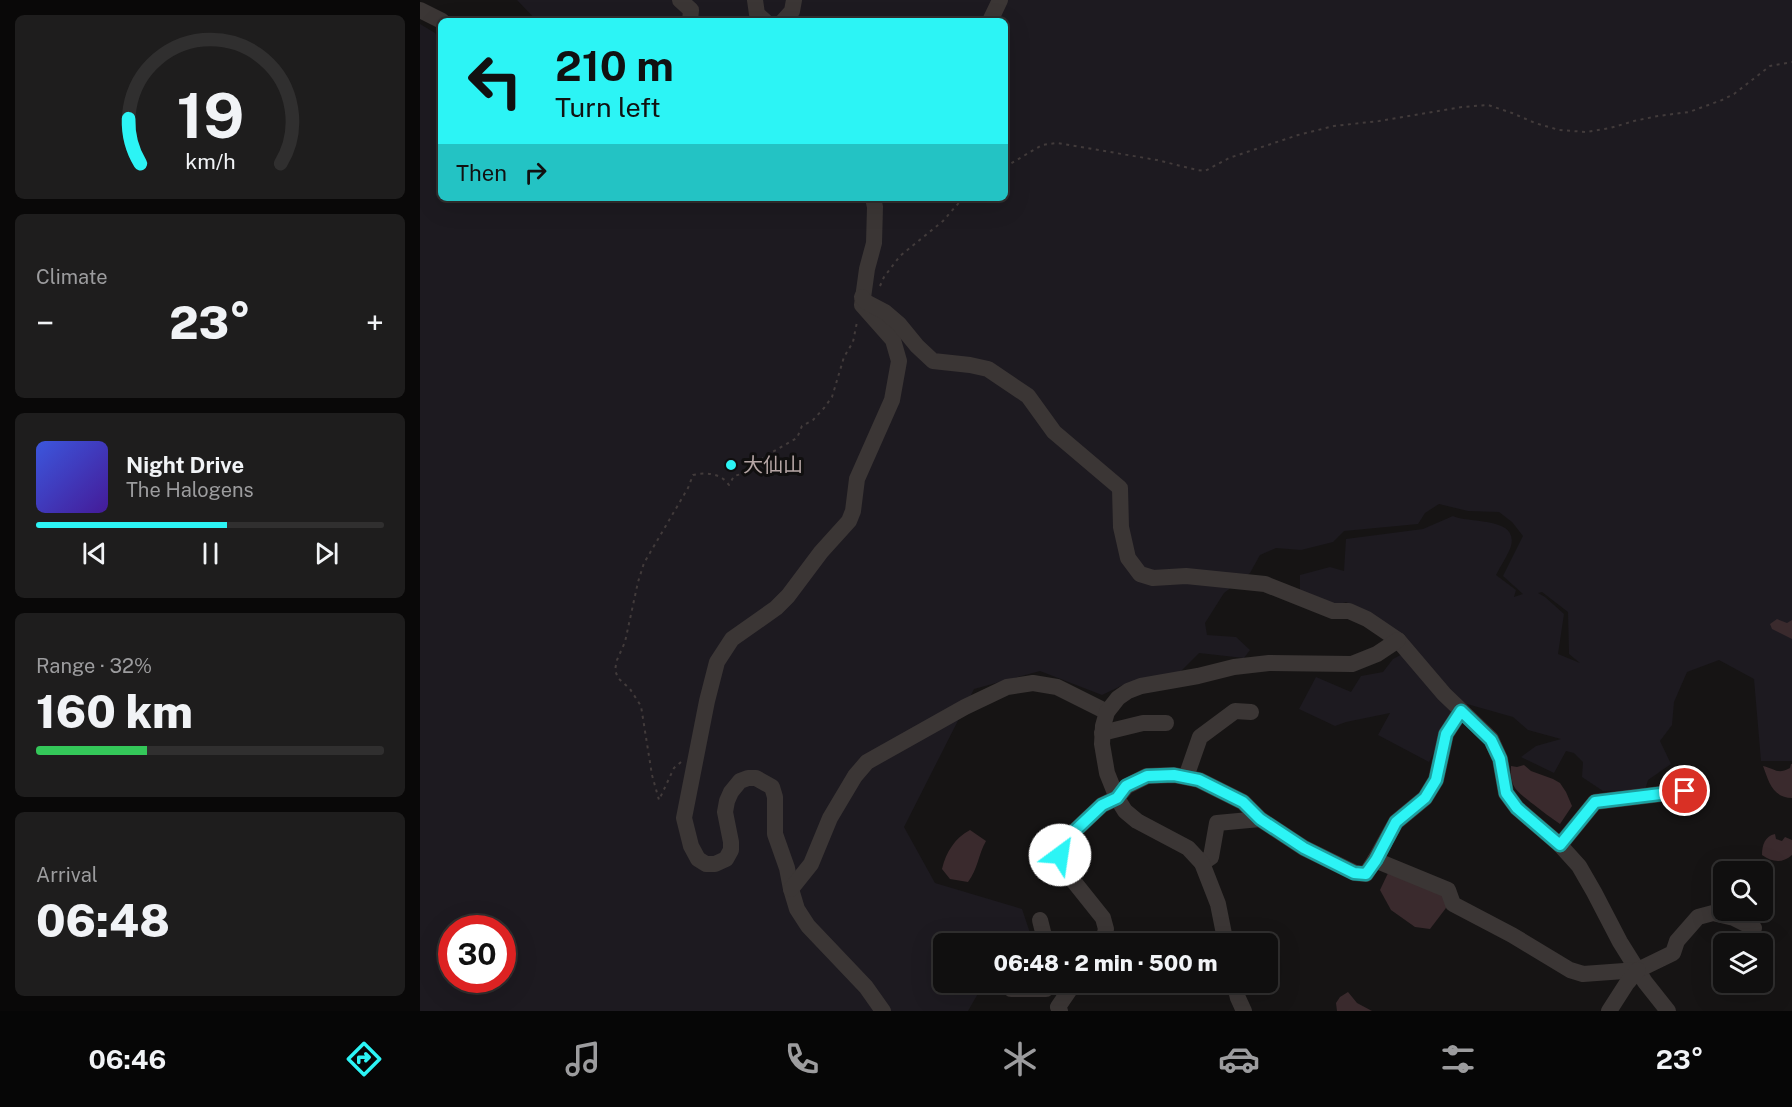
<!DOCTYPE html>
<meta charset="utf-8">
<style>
:root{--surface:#100f0f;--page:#1e1d1d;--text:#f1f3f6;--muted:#9c9c9e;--line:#302f2f;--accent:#2cf4f5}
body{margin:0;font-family:"Public Sans","Noto Sans JP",sans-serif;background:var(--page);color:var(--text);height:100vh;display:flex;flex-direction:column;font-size:22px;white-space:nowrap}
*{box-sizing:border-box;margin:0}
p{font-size:20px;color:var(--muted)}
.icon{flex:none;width:33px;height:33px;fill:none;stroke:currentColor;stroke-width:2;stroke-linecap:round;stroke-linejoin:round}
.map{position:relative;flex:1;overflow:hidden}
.sheet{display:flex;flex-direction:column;gap:15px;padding:15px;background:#090808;width:420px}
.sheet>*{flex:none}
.banner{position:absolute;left:18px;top:18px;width:570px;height:183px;border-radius:9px;box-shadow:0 6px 24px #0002,0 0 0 2px var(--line);background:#2cf4f5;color:#111;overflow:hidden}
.fabs{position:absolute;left:1293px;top:861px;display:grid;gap:12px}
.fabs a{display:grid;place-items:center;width:60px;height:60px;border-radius:9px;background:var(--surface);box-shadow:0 6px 24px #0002,0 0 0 2px var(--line);font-size:30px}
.speed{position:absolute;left:18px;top:915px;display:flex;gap:12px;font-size:30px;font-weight:700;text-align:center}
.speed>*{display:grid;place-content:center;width:78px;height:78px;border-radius:50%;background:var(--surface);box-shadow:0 6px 24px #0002,0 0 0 2px var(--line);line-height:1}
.speed .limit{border:9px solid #d22;background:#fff;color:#111}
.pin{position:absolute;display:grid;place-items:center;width:51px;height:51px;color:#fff;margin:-26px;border:3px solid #fff;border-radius:50%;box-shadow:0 2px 6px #0007}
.me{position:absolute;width:66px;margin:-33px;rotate:31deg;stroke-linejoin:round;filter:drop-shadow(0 0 4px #0008)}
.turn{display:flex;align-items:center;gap:21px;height:126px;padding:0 18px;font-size:27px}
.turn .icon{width:78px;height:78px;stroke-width:2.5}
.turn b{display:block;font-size:42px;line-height:51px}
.then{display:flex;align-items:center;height:57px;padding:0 18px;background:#0003;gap:12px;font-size:22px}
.big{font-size:45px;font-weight:800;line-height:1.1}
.sheet .card{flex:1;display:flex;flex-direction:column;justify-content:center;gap:9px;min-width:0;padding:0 21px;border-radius:9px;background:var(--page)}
.sheet .dial{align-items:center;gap:0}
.dial svg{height:156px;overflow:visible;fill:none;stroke:var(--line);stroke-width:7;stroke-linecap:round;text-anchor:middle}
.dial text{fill:var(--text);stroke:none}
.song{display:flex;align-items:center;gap:18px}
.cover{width:72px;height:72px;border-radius:9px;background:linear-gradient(135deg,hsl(230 70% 55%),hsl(260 70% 35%))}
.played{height:6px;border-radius:3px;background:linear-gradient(90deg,var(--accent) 55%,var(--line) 55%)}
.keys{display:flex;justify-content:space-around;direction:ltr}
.heat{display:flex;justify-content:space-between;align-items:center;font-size:33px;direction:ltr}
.charge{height:9px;border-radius:4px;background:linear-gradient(90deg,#34c759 32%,var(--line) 0)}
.trip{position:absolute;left:513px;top:933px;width:345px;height:60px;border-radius:9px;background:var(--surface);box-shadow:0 6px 24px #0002,0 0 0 2px var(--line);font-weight:800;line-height:60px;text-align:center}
.dock{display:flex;height:96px;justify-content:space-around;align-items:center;background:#060606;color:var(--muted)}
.dock .icon{width:42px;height:42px}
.dock .on{color:var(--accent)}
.dock b{font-size:27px;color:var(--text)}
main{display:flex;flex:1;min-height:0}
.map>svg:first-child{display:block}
.green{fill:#1d1a20;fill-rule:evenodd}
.water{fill:#3a2a2d}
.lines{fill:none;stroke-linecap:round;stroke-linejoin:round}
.path{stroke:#423b3b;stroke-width:2;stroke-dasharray:3 4.5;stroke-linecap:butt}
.minor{stroke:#3b3635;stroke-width:16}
.route-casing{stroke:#1d9f9f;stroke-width:15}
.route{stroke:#2cf4f5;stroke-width:10}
.poi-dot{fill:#2cf4f5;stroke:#100f0f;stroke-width:2}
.labels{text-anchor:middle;stroke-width:6;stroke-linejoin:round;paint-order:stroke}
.poi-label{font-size:20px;fill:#b6a6a5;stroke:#100f0f;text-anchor:start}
</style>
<main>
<section class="sheet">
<div class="card dial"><svg viewBox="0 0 100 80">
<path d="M14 69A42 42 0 1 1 86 69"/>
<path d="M14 69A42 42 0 0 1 8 46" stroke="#2cf4f5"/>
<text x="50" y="56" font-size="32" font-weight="700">19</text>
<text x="50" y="72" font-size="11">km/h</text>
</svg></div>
<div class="card"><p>Climate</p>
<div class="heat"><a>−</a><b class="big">23°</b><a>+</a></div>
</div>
<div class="card">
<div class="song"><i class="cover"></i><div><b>Night Drive</b><p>The Halogens</p></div></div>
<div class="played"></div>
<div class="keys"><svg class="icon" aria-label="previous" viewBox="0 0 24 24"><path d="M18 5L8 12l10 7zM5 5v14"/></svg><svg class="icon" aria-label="pause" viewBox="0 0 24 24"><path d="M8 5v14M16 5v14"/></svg><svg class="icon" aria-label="next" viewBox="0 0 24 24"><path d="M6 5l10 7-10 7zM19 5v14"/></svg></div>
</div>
<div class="card"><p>Range · 32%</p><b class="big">160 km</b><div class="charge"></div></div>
<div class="card"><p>Arrival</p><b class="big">06:48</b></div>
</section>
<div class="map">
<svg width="1372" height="1011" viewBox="0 0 1372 1011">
<rect width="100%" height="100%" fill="#161414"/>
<path class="green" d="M97 0H1372V761H1341L1334 679 1299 660 1267 672 1254 702 1252 725 1240 741 1251 764 1228 780 1225 790 1183 791 1162 777 1163 762 1154 753 1146 751 1134 773 1101 757 1116 746 1141 739 1108 730 1093 717 1047 704 1039 706 1032 716 1009 762 958 735 970 713 926 722 915 726 879 709 896 677 931 692 941 676 963 672 973 659 990 650 939 608 926 602 911 607 880 591V575L910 567 924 571 926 539 1003 529 1033 516C1050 524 1102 516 1090 549 1086 558 1080 567 1076 575L1096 590 1094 597 1103 594 1083 576 1103 536 1092 522 1079 512 1048 511 1019 504 1005 513 998 524 924 531 913 542 881 550 856 548 840 555 830 573 804 593 785 623 787 635 816 637 830 650 824 658 779 653 759 673 705 684 682 695 620 671 554 689 484 827 515 883 602 909 613 942 609 944H524V982L564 983 548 1011H0V24L15 33 21 41V198H585V21H117ZM1122 592 1148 612 1149 654 1160 663 1138 654 1144 614 1125 597 1118 593ZM32 928H82V980H32Z"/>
<g class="water">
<polygon points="1357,619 1367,623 1372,620 1372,639 1352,629 1350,624"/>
<path d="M1371 764H1372V798C1352 797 1349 782 1343 766 1356 769 1357 775 1370 768Z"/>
<path d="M1104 765 1111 771 1133 779 1140 783 1146 792 1152 806 1140 824C1131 818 1122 811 1113 804 1097 791 1090 789 1091 766L1097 767Z"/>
<path d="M550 830 566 841C558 855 558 869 548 882L530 879 522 869C526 852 535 838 550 830Z"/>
<path d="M1355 834 1356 839 1362 841 1365 837 1372 840V855C1362 864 1352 862 1342 855 1342 845 1345 836 1355 834Z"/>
<polygon points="969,871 1025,892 1029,904 1010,929 995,927 971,910 960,890"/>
<polygon points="928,992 937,1003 952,1011 917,1011 916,1003 920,997"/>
</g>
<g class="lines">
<g class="path">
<polyline points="585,167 622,145 637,143 737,160 777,170 785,171 809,158 878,135 914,126 959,121 1042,107 1068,105 1092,113 1115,123 1139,130 1166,132 1190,128 1214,121 1238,116 1269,112 1302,100 1314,94 1350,66 1372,62"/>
<polyline points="460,286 464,277 480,256 523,221 543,198"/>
<path d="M261 762 254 768 239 800 232 775 221 706 210 689 198 678 195 670 197 660 205 642 218 582 224 563 268 488 273 475C286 472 301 473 309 485L314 476 329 472 344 457 377 438 382 426 393 420 404 408 412 397 424 357 433 342 437 322"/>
</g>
<g class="minor">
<polyline points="260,0 271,10 270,21"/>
<polyline points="335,0 337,14 345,21"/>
<polyline points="0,10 22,21"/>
<polyline points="363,21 372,11 374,0"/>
<polyline points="570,21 580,0"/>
<polyline points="453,198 455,207 454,243 447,269 442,305 473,340 479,361 472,400 437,479 433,511 429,521 401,552 368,596 356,608 312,639 297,662 287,701 264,818 271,846 278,859 286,864 295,864 306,859 311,850 311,842 305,812 307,801 311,792 320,781 328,778 336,778 352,787 355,797 355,834 367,868 371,889 377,909 388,926 446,987 463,1011"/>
<polyline points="442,297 446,302 465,312 479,324 497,346 513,361 550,365 568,369 608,396 634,432 700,488 701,527 708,558 720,574 733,578 766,576 845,584 913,611 929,611 947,619 978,640 1024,694 1071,739 1080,759 1086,793 1097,808 1140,845 1159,866 1174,892 1200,942 1225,982 1248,1011"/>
<polyline points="682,733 723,723 746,723"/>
<polyline points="766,777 780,737 815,711 831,712"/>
<polyline points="1140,845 1175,802 1282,789"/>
<polyline points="955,860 1028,890 1033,904 1092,935 1150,970 1163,974 1218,970 1253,953 1257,941 1278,917 1293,913 1314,918 1334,928"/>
<polyline points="782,863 791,857 797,823 840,819"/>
<polyline points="371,889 391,864 410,818 435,776 447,762 545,707 587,687 613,683 637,687 687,712"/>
<polyline points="620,920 626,944"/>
<polyline points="682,944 686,929 683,918 643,868 640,855 644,841 682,805 697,798 707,786 727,776 754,775 779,780 823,802 840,819 884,848 935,873 946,874 955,860 976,822 1005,798 1016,780 1026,734 1041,711"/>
<polyline points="806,944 798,904 782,863 768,848 717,821 705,811 697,798 687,773 682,744 683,726 687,712 698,698 708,691 721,686 778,676 814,667 849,663 932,664 957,654 978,640"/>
<polyline points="814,982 818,998 824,1011"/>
<polyline points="591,989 626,989"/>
<polyline points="640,1011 638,1007 655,982"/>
<polyline points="1189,1011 1207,983 1218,970"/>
</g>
</g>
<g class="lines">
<g class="route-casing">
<polyline id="route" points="640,855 644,841 682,805 697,798 706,786 727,776 754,775 779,780 823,802 840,819 884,848 934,873 946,874 956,860 976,822 1005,798 1016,780 1026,734 1041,711 1071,740 1080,759 1086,793 1097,808 1140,845 1175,802 1265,791"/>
</g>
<use href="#route" class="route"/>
</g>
<circle class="poi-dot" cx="311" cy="465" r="6"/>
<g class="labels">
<g class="poi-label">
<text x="323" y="472">大仙山</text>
</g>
</g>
</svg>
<div class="fabs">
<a><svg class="icon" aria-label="search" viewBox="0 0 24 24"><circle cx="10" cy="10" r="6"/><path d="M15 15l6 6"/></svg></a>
<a><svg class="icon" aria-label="layers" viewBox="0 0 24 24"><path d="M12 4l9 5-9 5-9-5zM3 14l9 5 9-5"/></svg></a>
</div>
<div class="speed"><div class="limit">30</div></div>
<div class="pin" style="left:1265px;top:791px;background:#d93025"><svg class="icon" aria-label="arrive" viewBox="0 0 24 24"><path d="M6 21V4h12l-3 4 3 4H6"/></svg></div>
<svg class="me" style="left:640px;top:855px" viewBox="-20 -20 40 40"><circle r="19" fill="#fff"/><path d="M0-13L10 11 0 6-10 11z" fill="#2cf4f5"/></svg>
<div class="trip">06:48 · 2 min · 500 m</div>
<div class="banner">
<div class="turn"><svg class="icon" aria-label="left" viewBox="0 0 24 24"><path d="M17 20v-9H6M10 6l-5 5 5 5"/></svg><div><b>210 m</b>Turn left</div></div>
<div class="then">Then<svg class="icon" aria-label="right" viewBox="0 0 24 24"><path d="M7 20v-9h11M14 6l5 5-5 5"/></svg></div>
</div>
</div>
</main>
<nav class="dock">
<b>06:46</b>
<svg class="icon on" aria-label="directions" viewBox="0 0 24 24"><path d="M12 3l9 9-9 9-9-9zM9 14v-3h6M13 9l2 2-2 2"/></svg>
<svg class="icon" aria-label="music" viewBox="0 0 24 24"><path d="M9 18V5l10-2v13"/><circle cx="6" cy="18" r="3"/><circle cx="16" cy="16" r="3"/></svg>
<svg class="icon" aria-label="phone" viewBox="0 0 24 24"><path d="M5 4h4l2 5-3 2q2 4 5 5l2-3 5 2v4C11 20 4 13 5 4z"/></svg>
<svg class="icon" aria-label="climate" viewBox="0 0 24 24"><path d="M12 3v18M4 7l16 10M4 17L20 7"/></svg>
<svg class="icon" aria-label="car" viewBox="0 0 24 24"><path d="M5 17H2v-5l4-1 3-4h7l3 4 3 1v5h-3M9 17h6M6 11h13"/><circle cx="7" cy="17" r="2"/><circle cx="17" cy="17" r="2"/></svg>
<svg class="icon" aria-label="filters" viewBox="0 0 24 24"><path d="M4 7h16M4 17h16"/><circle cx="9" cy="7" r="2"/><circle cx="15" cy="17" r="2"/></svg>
<b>23°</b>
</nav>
